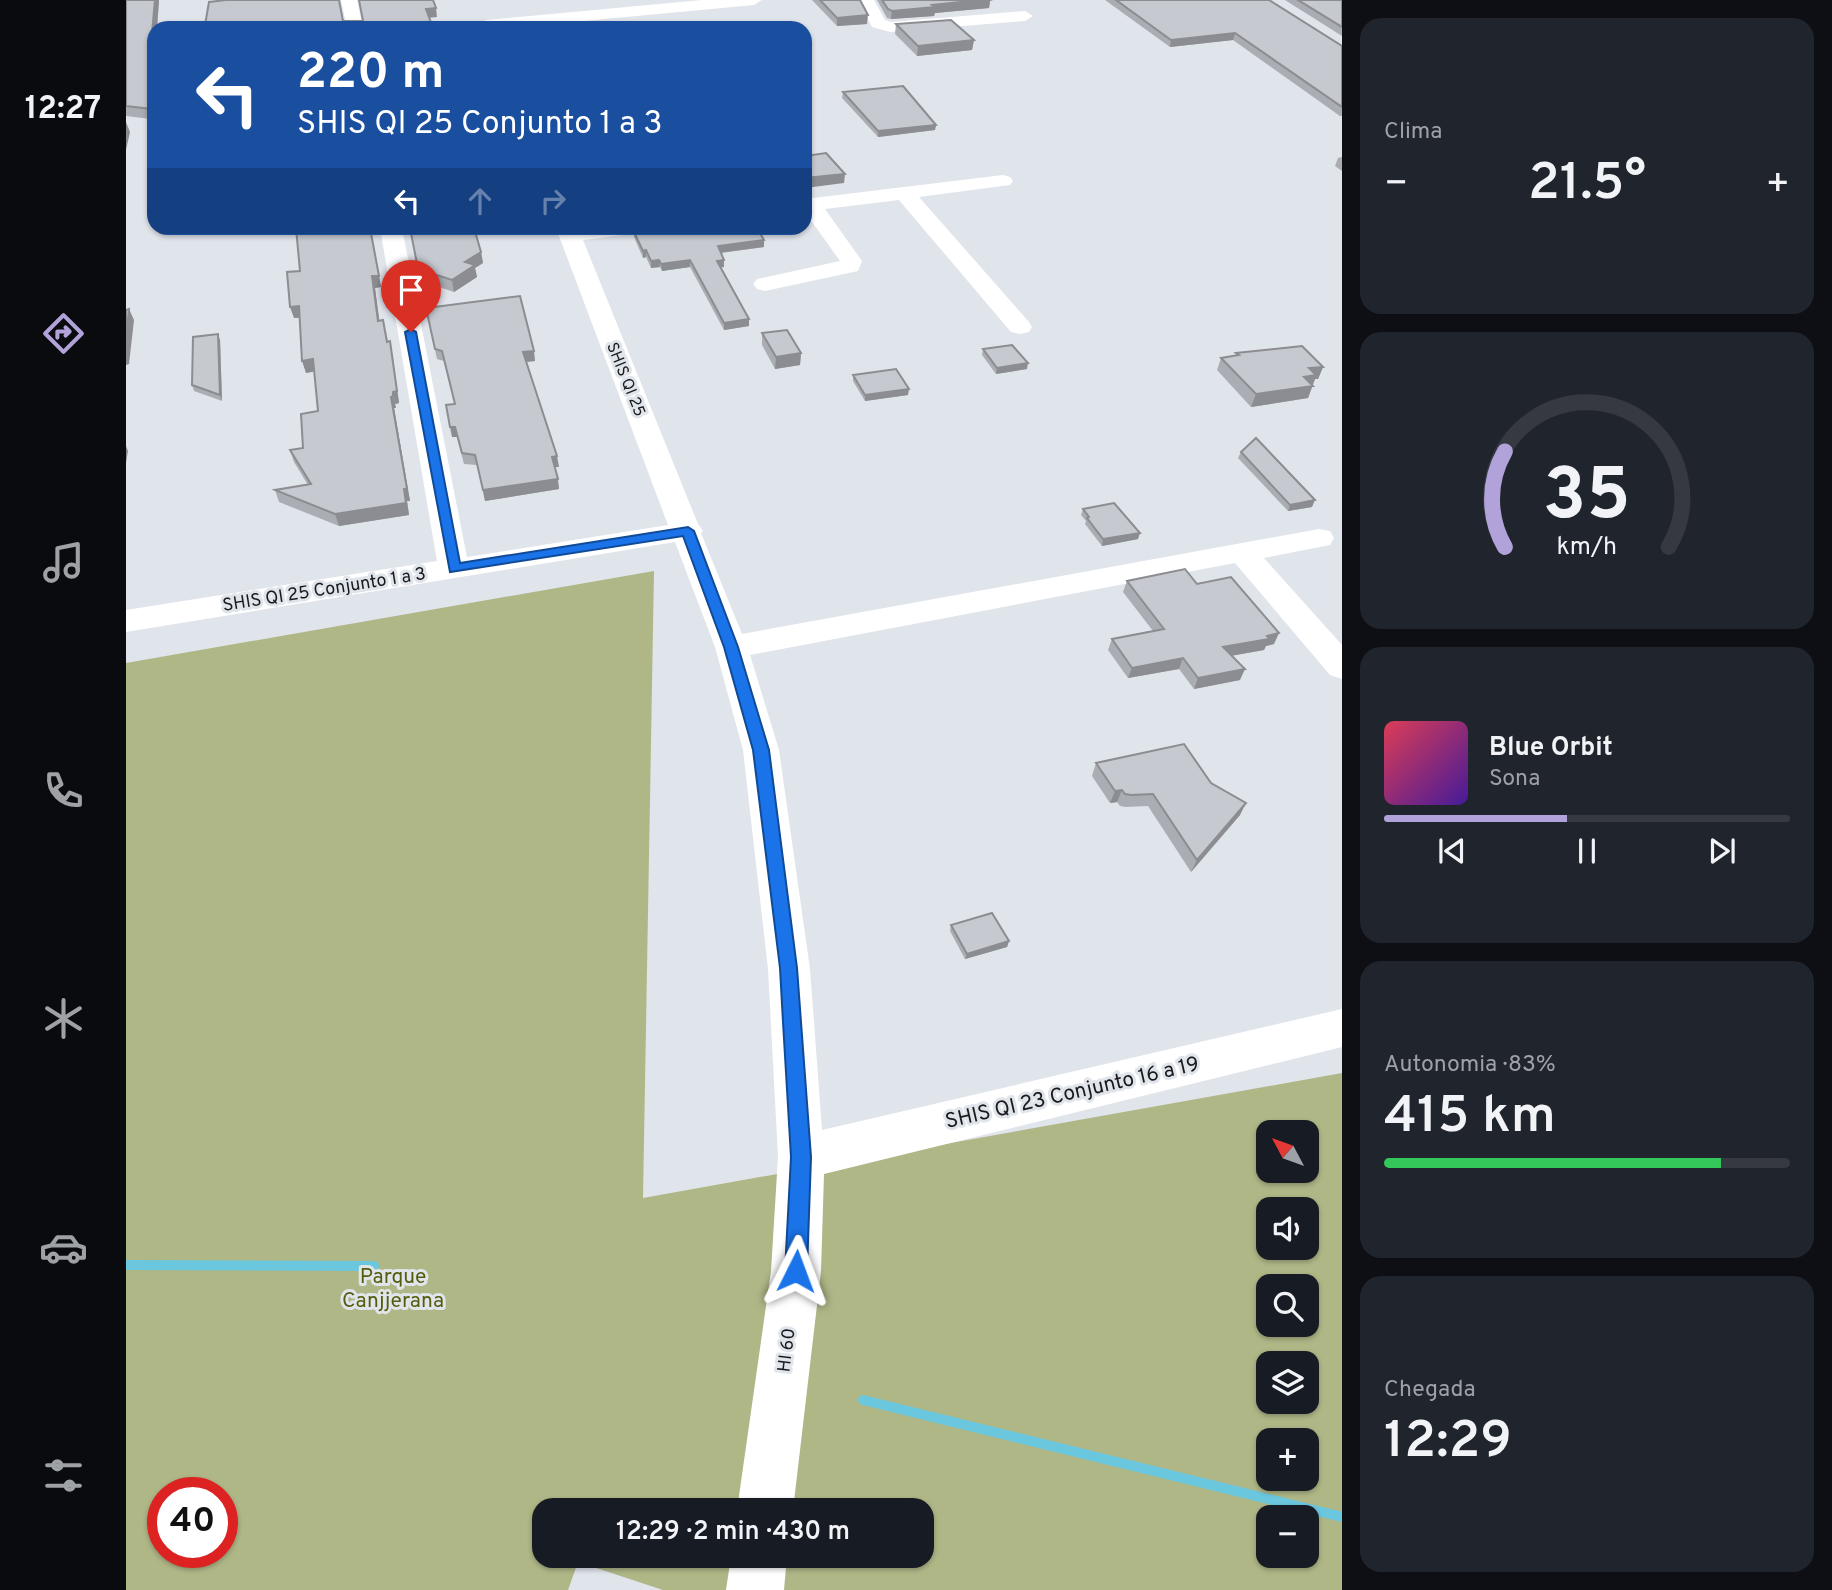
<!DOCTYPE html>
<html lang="pt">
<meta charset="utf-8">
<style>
:root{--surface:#171b24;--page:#20242c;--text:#f1f3f6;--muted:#9ea1a6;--line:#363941;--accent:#b2a2da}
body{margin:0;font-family:Overpass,sans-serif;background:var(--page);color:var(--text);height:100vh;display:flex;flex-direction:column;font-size:26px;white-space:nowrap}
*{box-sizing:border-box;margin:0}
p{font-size:23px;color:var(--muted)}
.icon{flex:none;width:38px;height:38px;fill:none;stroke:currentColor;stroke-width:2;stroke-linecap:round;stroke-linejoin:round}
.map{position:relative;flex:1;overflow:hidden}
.sheet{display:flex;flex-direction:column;gap:18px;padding:18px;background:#0d0f14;width:490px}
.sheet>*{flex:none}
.guide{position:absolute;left:21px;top:21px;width:665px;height:214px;border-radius:21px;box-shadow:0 2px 5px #0004;background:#1a4fa0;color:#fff;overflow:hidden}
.needle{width:46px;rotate:311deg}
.tools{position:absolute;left:1130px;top:1120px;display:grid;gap:14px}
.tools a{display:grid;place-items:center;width:63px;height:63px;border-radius:14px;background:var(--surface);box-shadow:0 2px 5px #0004;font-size:35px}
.speed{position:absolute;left:21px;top:1477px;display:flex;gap:14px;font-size:35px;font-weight:700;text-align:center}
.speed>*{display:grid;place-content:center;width:91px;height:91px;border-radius:50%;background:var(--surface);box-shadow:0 2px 5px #0004;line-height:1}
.speed .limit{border:10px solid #d22;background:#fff;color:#111}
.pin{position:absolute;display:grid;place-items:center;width:60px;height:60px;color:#fff;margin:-72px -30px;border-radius:50% 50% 50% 0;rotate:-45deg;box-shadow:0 0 7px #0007}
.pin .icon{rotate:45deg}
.me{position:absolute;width:77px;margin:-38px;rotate:3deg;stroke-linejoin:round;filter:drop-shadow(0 0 5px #0008)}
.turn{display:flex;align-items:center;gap:24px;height:147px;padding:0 35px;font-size:32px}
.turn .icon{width:91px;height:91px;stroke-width:2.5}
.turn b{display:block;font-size:49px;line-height:60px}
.lanes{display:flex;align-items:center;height:66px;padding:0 35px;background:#0003;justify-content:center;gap:35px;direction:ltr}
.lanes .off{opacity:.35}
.big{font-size:52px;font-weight:600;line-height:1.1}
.sheet .widget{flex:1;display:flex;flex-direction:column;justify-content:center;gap:10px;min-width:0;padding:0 24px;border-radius:21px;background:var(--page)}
.sheet .dial{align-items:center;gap:0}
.dial svg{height:182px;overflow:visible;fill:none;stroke:var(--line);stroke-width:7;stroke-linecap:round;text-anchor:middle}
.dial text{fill:var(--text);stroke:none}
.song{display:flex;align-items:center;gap:21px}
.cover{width:84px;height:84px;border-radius:10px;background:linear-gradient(135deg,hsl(350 70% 55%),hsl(260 70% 35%))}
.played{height:7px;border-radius:4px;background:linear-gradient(90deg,var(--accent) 45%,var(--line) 45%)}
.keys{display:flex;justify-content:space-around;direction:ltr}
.heat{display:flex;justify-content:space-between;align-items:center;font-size:38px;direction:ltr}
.charge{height:10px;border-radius:5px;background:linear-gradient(90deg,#34c759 83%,var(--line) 0)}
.trip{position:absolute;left:406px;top:1498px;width:402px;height:70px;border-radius:21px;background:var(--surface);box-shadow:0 2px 5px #0004;font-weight:600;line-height:70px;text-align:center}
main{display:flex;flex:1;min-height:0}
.dock{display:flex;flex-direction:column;width:126px;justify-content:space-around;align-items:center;background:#090b0e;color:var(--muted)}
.dock .icon{width:49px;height:49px}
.dock .on{color:var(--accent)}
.dock b{font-size:32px;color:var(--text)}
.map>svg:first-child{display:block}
.green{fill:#afb787;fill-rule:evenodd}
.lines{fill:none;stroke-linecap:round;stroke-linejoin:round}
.stream{stroke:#6bc7de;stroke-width:10}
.minor{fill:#fff;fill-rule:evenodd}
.wall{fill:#aaadb3}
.shaded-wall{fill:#8b8d92}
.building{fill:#c6c9d0;stroke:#8b8d92;stroke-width:2}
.route{fill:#1a73e8;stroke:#114b97;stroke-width:2}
.labels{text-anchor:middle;stroke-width:6;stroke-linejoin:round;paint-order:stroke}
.far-street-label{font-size:16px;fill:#191a1c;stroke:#e0e4eb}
.street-label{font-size:18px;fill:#191a1c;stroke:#e0e4eb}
.near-street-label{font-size:21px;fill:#191a1c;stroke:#e0e4eb}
.near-park-label{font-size:21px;fill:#555d0c;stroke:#e0e4eb}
</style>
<main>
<nav class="dock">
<b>12:27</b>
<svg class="icon on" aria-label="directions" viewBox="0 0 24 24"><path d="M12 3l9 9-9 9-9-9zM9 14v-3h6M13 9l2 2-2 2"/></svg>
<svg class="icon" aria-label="music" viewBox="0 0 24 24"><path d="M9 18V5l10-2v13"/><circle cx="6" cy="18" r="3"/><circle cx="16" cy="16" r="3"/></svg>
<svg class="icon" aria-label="phone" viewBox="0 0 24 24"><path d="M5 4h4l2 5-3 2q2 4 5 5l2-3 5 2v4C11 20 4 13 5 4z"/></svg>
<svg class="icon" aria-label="climate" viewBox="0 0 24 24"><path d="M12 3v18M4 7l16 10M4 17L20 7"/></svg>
<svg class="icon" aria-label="car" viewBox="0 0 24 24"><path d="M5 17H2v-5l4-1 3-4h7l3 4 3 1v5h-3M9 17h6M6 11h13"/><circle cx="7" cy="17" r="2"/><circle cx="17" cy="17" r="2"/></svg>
<svg class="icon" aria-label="filters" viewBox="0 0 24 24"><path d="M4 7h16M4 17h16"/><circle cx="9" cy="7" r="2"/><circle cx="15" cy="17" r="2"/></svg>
</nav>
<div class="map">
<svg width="1216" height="1590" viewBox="0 0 1216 1590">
<rect width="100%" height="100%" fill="#e0e4eb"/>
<path class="green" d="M528 571 517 1198 1216 1073V1590H537L452 1562 442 1590H0V663ZM1143 1132H1181V1171H1143ZM1143 1209H1181V1248H1143ZM1143 1286H1181V1325H1143ZM1143 1363H1181V1402H1143ZM1143 1440H1181V1479H1143ZM37 1493H96V1552H37ZM418 1510H796V1556H418ZM1143 1517H1181V1556H1143Z"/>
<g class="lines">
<g class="stream">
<polyline points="0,1265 248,1266"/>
<polyline points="737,1400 1216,1517"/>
</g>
<g class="minor">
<polygon points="215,0 231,0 237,28 221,28"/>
<polygon points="576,0 636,0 628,5 381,28 354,28 352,25 360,20"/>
<polygon points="732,0 748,0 759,20 765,22 899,11 907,16 899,21 764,32 746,27"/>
<polygon points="877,175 884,177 887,181 884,185 793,197 903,322 906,327 903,332 894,334 885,332 773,200 699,209 736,261 732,271 639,291 631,289 627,284 631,279 714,261 679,212 679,199"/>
<polygon points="254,228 276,228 341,557 542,525 430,228 515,228 512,233 457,240 572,524 577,531 575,533 616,634 1193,529 1204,531 1208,538 1204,545 1138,558 1216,645 1216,679 1204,675 1109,563 624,655 653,750 684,969 696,1130 1216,1009 1216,1047 698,1174 695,1271 667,1510 611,1510 645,1271 652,1157 642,969 617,750 589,647 549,542 0,632 0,610 311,561"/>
<polygon points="605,1556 661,1556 658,1590 600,1590"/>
</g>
</g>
<g class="wall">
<polygon points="0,0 33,0 31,28 28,28 28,135 25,127 25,119 0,116"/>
<polygon points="686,0 734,0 741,24 711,26"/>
<polygon points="751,0 867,0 864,1 863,8 809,13 808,16 765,19 761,18"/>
<polygon points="979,0 1143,0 1216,46 1216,116 1214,116 1107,40 1044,47"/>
<polygon points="1159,0 1216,0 1216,36"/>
<polygon points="770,24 848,40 846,50 791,56 769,34"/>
<polygon points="717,92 810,125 809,130 752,137 716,98"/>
<polygon points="1216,157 1216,171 1209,166 1212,158"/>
<polygon points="162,228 244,228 255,287 249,288 253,321 260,332 262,342 266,353 273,403 269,404 270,408 268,408 284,501 281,501 283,515 213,526 153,502 149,490 182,485 168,462 164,450 177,448 192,411 188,371 180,373 173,318 168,318 174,271 171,231 163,232"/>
<polygon points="284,228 355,252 357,263 349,268 351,277 328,292 295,281"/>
<polygon points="545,229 638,240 638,247 595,253 598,267 595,267 623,326 598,330 564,267 536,271 534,267 525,268 520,257 517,258 508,237 507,230"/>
<polygon points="300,308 409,361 400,362 433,467 429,467 433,489 359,501 351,465 338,464 331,437 326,437 329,404 318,361 311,359"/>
<polygon points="636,333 675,353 674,365 649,369 636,345"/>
<polygon points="94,340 96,401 68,391 66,385"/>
<polygon points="857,349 901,369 870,374 856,355"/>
<polygon points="1110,353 1197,367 1192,379 1189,379 1182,398 1125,407 1091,370 1095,358 1109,356"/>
<polygon points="727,375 782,395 739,401 727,381"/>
<polygon points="1115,452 1186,507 1162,511 1112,458"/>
<polygon points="957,509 1012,539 976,546 959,524 960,521 955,515"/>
<polygon points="1001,581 1071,584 1148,644 1140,646 1138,650 1105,656 1114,680 1068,689 1053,669 1002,678 982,650 986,639 1027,631 997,592"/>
<polygon points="970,763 1085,783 1114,815 1065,872 1022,806 1000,807 994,806 991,802 984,803 966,776"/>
<polygon points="825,925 883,941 881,947 839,959 824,931"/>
</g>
<g class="shaded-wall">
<polygon points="29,0 33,0 31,28 28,28 28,39 26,33"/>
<polygon points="854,0 867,0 864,1 863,8 809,13 808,16 765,19 766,11 806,5"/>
<polygon points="310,8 311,17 302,18 300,9"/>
<polygon points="742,15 741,24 711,26 711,18"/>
<polygon points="1109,33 1107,40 1044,47 1045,40"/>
<polygon points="848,40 846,50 791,56 792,46"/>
<polygon points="0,122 4,132 0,150"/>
<polygon points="810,125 809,130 752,137 752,131"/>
<polygon points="719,174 718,183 679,188 679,178"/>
<polygon points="162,228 172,228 173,231 163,232"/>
<polygon points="244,228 255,287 249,288 255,332 252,321 246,276"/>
<polygon points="638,240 638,247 592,253 592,246"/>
<polygon points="520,250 520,257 517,258 517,251"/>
<polygon points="355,252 357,263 349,268 351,277 328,292 326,280 339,262"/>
<polygon points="533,260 534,267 525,268 525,261"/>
<polygon points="564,260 564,267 536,271 535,264"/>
<polygon points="598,260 598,267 591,268 591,261"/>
<polygon points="173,306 176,317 168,318 164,307"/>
<polygon points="3,309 8,320 3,364 0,365 0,338"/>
<polygon points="623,319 623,326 598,330 598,323"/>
<polygon points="92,334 94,340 96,401 94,395"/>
<polygon points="264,341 266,353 273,403 269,404 267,392"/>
<polygon points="408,351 409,361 399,362 397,352"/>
<polygon points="675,353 674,365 649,369 650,357"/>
<polygon points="187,359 191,371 180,373 176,361"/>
<polygon points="902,363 901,369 870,374 871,368"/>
<polygon points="1197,367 1192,379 1189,379 1182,398 1125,407 1130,394 1183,368"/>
<polygon points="783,389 782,395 739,401 739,395"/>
<polygon points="267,396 270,408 268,408 284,501 281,501 283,515 213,526 209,514 265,397"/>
<polygon points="324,427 329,427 331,437 326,437"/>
<polygon points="0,446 2,451 0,463"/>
<polygon points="431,456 433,467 428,467 426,457"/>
<polygon points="432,479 433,489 359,501 357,490"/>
<polygon points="1189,500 1186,507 1162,511 1164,505"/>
<polygon points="1014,533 1012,539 976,546 977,539"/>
<polygon points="1153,633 1148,644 1140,646 1138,650 1092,658 1097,647"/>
<polygon points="1057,658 1053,669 1002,678 1006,668"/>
<polygon points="1119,669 1114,680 1068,689 1072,678"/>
<polygon points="996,790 991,802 984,803 989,791"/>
<polygon points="1120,803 1114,815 1065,872 1071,860"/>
<polygon points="883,941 881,947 839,959 841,954"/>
</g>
<g class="building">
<polygon points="0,0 29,0 26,33 28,33 28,126 25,127 25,109 0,106"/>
<polygon points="100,0 213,0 217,21 237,21 233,0 307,0 310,8 300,9 307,28 86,28 79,25 83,2"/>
<polygon points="694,0 734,0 742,15 711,18"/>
<polygon points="756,0 854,0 806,5 809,7 766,11 762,9"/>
<polygon points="990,0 1143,0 1216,46 1216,107 1109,33 1045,40"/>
<polygon points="1172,0 1216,0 1216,27"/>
<polygon points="825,20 848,40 792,46 770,24"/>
<polygon points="533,24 536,28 496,28"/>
<polygon points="777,86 810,125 752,131 717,92"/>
<polygon points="700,153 719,174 679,178 679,156"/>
<polygon points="170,228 244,228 253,276 246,276 252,321 257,320 261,342 264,341 271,391 267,392 267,396 265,397 281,489 278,489 280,503 209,514 149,490 185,484 164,450 177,448 175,414 192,411 187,359 176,361 173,306 164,307 161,272 174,271"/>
<polygon points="284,228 348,228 355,252 339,262 349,265 326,280 292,269"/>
<polygon points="513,228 544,228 545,229 558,228 631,228 638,240 592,246 598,260 591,261 623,319 598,323 564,260 535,264 533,260 525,261 520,250 517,251 507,230"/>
<polygon points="394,296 408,351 397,352 431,456 426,457 432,479 357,490 349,455 336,453 329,427 324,427 320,405 329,404 316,351 309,349 300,308"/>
<polygon points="3,309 0,338 0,310"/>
<polygon points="661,330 675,353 650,357 636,333"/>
<polygon points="92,334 94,395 66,385 67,337"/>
<polygon points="886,345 902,363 871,368 857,349"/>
<polygon points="1176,346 1197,367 1183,368 1190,375 1178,377 1187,386 1130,394 1095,358 1113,355 1110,353"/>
<polygon points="770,369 783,389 739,395 727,375"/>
<polygon points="1130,438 1189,500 1164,505 1115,452"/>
<polygon points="988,503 1014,533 977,539 961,518 963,517 957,509"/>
<polygon points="1059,569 1071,584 1105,577 1153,633 1141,636 1143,639 1097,647 1119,669 1072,678 1057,658 1006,668 986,639 1038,629 1001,581"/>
<polygon points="1058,744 1085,783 1120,803 1071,860 1027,794 1005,795 999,794 996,790 989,791 970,763"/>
<polygon points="866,913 883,941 841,954 825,925"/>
</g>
<polygon class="route" points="285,329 290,332 334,563 562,527 568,531 612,647 643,750 671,968 685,1157 681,1271 677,1279 670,1282 662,1279 659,1271 665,1157 657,1022 654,968 627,750 598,647 557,536 324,572 279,332"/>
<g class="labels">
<g class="far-street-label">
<text transform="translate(501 379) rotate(68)" y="6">SHIS QI 25</text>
</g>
<g class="street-label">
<text transform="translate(198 589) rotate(-9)" y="6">SHIS QI 25 Conjunto 1 a 3</text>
<text transform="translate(660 1350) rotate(-83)" y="6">HI 60</text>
</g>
<g class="near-street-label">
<text transform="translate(946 1092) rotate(-13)" y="7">SHIS QI 23 Conjunto 16 a 19</text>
</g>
<g class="near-park-label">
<text x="267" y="1283">Parque<tspan x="267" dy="24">Canjjerana</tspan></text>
</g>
</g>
</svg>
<div class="tools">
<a><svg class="needle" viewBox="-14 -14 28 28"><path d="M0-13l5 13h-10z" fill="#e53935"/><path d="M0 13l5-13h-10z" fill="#9ea1a6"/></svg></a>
<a><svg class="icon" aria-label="sound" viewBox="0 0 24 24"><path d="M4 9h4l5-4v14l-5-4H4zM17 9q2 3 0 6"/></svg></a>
<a><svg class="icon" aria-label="search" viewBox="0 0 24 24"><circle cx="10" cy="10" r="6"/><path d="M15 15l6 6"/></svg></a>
<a><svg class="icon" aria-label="layers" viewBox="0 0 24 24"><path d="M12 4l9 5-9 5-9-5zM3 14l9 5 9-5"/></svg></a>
<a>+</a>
<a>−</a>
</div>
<div class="speed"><div class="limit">40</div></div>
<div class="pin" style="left:285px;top:332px;background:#d93025"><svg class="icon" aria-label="arrive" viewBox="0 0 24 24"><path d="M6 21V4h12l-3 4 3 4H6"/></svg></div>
<svg class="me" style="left:670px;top:1271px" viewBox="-20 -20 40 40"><path d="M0-17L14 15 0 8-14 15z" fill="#1a73e8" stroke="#fff" stroke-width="4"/></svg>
<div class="trip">12:29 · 2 min · 430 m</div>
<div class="guide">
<div class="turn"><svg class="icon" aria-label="left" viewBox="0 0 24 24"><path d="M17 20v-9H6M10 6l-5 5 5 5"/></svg><div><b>220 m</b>SHIS QI 25 Conjunto 1 a 3</div></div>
<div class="lanes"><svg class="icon" aria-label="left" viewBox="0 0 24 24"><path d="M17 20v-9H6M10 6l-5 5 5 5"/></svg><svg class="icon off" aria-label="ahead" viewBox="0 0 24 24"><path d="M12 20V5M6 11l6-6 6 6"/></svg><svg class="icon off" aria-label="right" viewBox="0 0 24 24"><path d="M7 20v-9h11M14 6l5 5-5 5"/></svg></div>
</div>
</div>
<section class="sheet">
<div class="widget"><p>Clima</p>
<div class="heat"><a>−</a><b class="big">21.5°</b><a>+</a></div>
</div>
<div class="widget dial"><svg viewBox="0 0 100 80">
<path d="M14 69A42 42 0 1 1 86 69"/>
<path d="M14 69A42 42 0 0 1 14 27" stroke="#b2a2da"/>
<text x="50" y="56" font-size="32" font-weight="700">35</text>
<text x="50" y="72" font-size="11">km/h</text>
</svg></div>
<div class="widget">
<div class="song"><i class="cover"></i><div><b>Blue Orbit</b><p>Sona</p></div></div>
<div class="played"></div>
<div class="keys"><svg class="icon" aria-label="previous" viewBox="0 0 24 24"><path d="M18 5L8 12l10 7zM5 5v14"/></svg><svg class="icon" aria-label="pause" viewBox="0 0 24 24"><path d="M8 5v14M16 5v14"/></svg><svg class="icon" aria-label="next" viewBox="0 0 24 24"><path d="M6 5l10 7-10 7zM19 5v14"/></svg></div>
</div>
<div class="widget"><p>Autonomia · 83%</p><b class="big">415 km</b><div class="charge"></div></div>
<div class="widget"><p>Chegada</p><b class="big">12:29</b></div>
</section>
</main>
